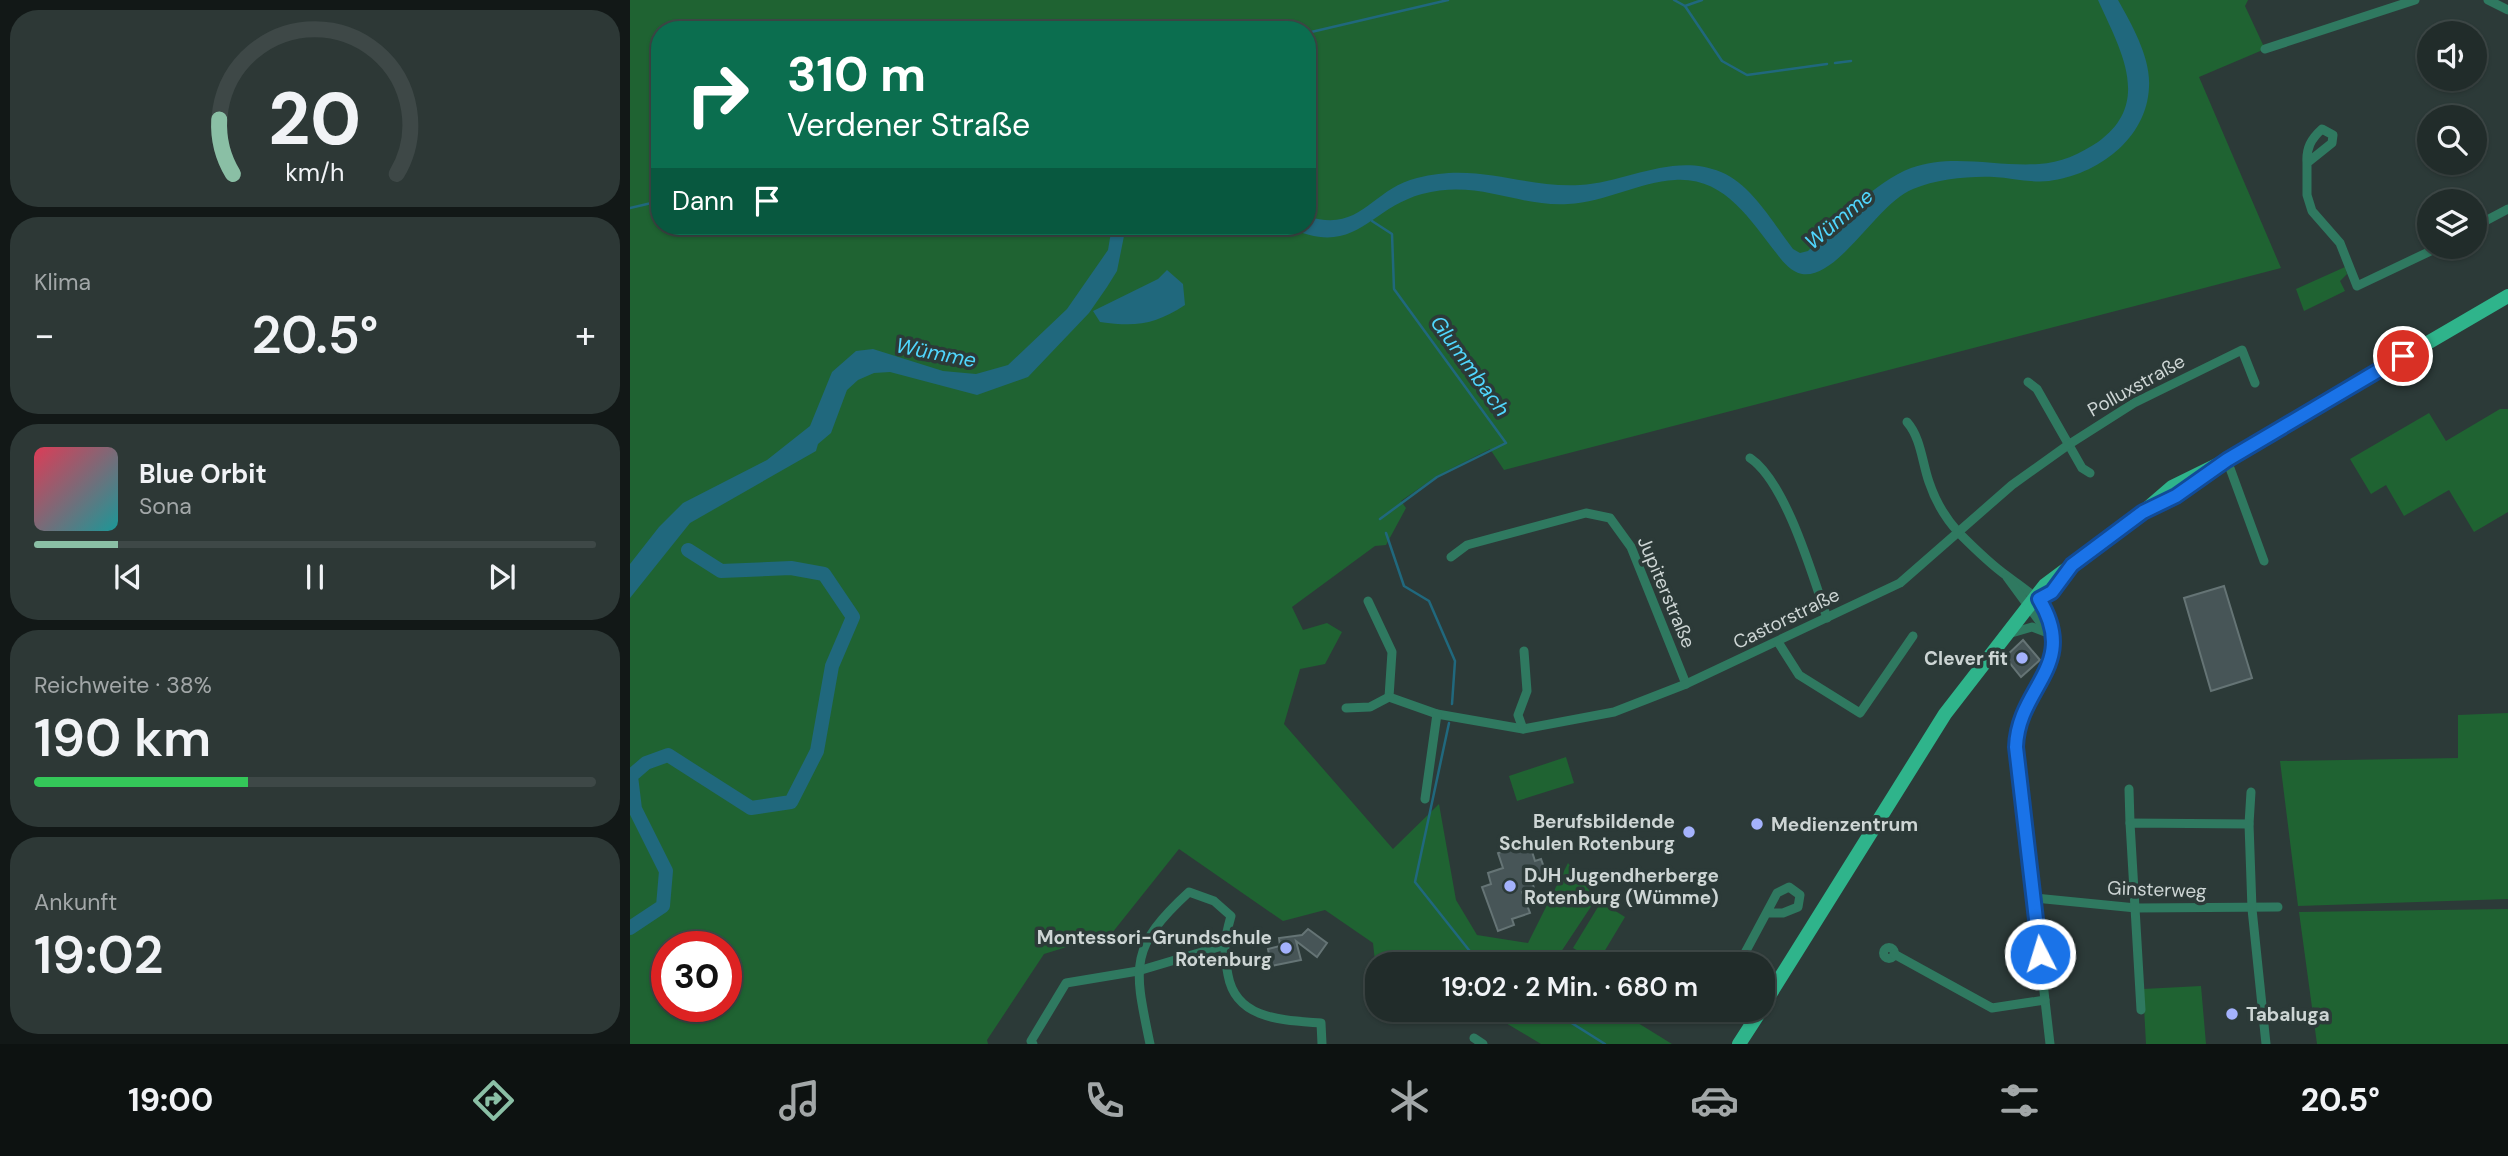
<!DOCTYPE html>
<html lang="de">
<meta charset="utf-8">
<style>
:root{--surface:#212c2a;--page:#2d3836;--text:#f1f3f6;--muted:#a2a7a8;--line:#3e4847;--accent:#8abfa5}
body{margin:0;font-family:"DM Sans",sans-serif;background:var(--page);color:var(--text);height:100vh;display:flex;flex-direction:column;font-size:26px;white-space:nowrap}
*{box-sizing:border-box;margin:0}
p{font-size:23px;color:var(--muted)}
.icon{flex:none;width:38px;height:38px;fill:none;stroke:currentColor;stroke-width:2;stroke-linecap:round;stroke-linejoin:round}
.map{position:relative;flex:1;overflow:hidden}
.details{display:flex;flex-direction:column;gap:10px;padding:10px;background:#121817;width:630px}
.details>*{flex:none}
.banner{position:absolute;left:21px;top:21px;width:665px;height:214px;border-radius:28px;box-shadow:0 2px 5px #0004,0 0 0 2px var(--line);background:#0b6e4f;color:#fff;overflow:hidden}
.controls{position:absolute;left:1787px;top:21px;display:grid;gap:14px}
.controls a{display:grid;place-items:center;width:70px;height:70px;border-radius:50%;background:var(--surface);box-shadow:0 2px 5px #0004,0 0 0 2px var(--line);font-size:35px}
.speed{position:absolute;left:21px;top:931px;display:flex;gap:14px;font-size:35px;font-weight:700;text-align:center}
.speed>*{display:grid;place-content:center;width:91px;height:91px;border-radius:50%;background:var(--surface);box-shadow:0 2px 5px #0004,0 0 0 2px var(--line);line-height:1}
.speed .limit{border:10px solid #d22;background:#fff;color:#111}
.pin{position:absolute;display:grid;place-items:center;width:60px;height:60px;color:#fff;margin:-30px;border:4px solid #fff;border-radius:50%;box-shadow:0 2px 7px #0007}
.me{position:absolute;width:77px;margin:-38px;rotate:355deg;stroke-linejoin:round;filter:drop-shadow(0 0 5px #0008)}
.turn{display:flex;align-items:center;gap:24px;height:147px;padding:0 21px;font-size:32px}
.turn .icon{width:91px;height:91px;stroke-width:2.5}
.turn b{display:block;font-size:49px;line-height:60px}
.then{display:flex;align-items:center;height:66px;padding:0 21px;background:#0003;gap:14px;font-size:26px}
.big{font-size:52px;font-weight:600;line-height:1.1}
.details .tile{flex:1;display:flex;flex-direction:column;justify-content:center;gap:10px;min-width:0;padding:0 24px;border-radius:28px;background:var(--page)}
.details .dial{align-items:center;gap:0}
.dial svg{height:182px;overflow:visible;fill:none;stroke:var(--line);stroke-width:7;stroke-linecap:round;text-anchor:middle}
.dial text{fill:var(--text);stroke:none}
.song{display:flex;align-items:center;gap:21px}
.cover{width:84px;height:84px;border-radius:10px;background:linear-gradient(135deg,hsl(350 70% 55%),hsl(180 70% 35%))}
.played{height:7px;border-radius:4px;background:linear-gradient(90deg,var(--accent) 15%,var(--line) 15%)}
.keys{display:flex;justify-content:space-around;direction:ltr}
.heat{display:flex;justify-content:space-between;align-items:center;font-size:38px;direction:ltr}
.charge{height:10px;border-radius:5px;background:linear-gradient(90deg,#34c759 38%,var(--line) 0)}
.trip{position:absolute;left:735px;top:952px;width:410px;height:70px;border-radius:28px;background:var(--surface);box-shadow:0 2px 5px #0004,0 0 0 2px var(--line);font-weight:600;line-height:70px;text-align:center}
.menu{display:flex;height:112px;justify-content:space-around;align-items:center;background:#0d1211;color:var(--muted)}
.menu .icon{width:49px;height:49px}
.menu .on{color:var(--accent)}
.menu b{font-size:32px;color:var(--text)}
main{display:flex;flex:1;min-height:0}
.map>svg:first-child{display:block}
.green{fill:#1f6332;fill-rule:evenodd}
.water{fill:#20687d}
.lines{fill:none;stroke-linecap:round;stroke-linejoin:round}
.stream{stroke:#20687d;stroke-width:2.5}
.river{stroke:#20687d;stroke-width:14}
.building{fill:#475557;stroke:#657475;stroke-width:2}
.street{stroke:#2f7960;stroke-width:9}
.primary{stroke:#2fb48b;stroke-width:14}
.route-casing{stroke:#114b97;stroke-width:18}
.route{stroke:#1a73e8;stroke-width:12}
.poi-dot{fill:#a4b2fc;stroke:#2c3a38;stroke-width:2.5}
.labels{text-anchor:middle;stroke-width:7;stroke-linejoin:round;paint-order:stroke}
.street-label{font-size:19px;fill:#cdd5d4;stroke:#2c3a38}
.poi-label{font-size:19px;font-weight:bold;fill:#cdd5d4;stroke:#2c3a38;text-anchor:end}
.water-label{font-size:21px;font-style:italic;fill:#50d6fd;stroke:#2c3a38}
</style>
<main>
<section class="details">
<div class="tile dial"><svg viewBox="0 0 100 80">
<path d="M14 69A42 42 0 1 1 86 69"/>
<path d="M14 69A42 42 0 0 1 8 45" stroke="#8abfa5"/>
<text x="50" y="56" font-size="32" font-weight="700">20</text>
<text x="50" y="72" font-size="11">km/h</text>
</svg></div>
<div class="tile"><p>Klima</p>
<div class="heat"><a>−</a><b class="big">20.5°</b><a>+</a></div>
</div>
<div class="tile">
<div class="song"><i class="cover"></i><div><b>Blue Orbit</b><p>Sona</p></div></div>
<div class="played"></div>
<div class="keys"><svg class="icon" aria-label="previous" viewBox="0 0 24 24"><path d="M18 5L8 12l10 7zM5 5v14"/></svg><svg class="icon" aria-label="pause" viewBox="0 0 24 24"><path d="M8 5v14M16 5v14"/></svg><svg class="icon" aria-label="next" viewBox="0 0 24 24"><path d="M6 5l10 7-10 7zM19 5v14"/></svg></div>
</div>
<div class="tile"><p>Reichweite · 38%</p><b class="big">190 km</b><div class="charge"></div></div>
<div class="tile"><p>Ankunft</p><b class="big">19:02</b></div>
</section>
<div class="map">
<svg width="1878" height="1044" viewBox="0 0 1878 1044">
<rect width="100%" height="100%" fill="#2c3a38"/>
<g class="green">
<path d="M0 0H1618L1615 6 1635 49 1569 77 1651 268 874 470 860 449 807 476 771 501 776 508 756 545 745 546 662 607 673 630 697 623 712 632 695 664 670 669 654 724 763 849 809 804 826 900 847 935 898 943 938 863 966 899 923 964H747V980L743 943 695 910 653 921 549 849 482 933 414 954 357 1040 358 1044H0ZM30 30H677V226H30ZM37 947H96V1006H37Z"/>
<polygon points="1715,267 1717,274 1710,281 1715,291 1674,311 1666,289"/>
<polygon points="1870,409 1878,409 1878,512 1844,532 1819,490 1774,516 1756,485 1741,494 1720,459 1799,413 1816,441"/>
<polygon points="1878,713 1878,899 1668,906 1650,761 1828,758 1828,715"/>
<polygon points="936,757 944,783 887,801 879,776"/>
<polygon points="971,902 995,917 968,962 943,948"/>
<polygon points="1878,909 1878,1044 1687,1044 1669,912"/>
<polygon points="1571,986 1576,1044 1516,1044 1513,989"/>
<polygon points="854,1010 987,1010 1042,1044 911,1044"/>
</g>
<g class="water">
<path d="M1468 0H1488C1502 25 1521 58 1519 87 1517 139 1467 175 1419 181 1401 183 1382 178 1364 177 1339 176 1307 179 1283 189 1248 202 1208 280 1172 274 1161 272 1153 262 1147 254 1119 219 1095 177 1045 180 1009 182 976 202 938 204 886 207 849 179 792 194 737 209 725 260 656 226H677V216C731 234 741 189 787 178 849 162 891 188 950 185 998 182 1043 152 1091 172 1122 185 1143 223 1163 249L1170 253 1178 251C1204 225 1246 181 1281 168 1322 153 1367 167 1409 164 1430 163 1450 154 1468 142 1523 103 1490 49 1468 0Z"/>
<polygon points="482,226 496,226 487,271 477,287 459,313 398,377 347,395 260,372 244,373 228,380 217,390 201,433 188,444 186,451 60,523 0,598 0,564 29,527 53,503 137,460 180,426 202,372 226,351 243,349 313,371 346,374 378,365 437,309 478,250"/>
<path d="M537 270 553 284 555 305C524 325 506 327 470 322L463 311 528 279Z"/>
</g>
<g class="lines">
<g class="stream">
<polyline points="1044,0 1055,6 1072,0"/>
<polyline points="1055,6 1092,61 1117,75 1197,64"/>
<polyline points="677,33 818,0"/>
<polyline points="1205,63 1221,61"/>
<polyline points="0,208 30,201"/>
<polyline points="742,221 762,234 764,289 876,443 807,477 750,519"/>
<polyline points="756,533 774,586 799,601 825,661 822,704"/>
<polyline points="819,723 785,882 850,964"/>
<polyline points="921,1010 975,1044"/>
</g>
<polyline class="river" points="0,928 33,906 36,871 5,809 1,776 16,763 38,755 121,808 161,802 187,751 202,666 223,617 194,574 161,568 91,571 58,550"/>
</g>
<g class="building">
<polygon points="1594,586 1622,678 1581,691 1554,598"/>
<polygon points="1393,640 1410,660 1391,677 1375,657"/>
<polygon points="899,842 905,861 911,859 917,876 902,882 904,888 892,892 900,913 882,919 884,925 868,931 852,887 861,884 858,873 873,868 868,853"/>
<polygon points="678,929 697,943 687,957 666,941 671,960 641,966 638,949 650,946 649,938 672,935"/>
</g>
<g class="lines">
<g class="street">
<polyline points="1858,0 1878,10"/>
<polyline points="1635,49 1785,0"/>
<path d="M1677 163C1676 148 1681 139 1692 129L1703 135 1702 143 1677 163V195L1682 211 1710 243 1727 286 1809 247"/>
<polyline points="1844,227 1878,209"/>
<polyline points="1398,382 1407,389 1452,468 1460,473"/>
<path d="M1277 422C1291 438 1292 462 1299 482 1305 500 1316 519 1329 533 1343 547 1360 564 1377 576 1406 597 1424 607 1424 648 1424 679 1387 708 1386 747L1420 1044"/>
<path d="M1120 458C1156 482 1183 577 1197 618"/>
<polyline points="1597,460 1634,561"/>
<polyline points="821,557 837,545 956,513 980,518 1001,547 1056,684"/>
<polyline points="1377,577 1418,633"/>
<polyline points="738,601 762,652 759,697 807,714 893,729 984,712 1056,684 1270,583 1382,485 1438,445 1504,403 1612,350 1625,383"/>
<polyline points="1378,634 1402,627 1418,633"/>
<polyline points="1148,642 1169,675 1230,713 1283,636"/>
<polyline points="716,708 740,707 759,697"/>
<polyline points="893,729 888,715 897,691 894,651"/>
<polyline points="1499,789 1500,823"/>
<polyline points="795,799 807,714"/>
<polyline points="1619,824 1621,792"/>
<polyline points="1405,898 1506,908 1648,907"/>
<circle cx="1259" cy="953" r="5.5"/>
<polyline points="1264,954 1362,1008 1415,1000"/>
<polyline points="1109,964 1147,893 1159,887 1170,895 1168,907 1153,913 1140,913"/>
<polyline points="1511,1010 1500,823 1619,824 1622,909 1636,1044"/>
<polyline points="844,1038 853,1044"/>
<polyline points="403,1044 401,1041 436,983 508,971 592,946"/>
<path d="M520 1044C504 967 498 948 559 892L584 901 601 916C594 941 593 949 598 975 606 1020 653 1020 691 1023L692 1044"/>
</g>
<g class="primary">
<polyline points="1132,1007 1315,714 1415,585 1513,512 1542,487 1597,460 1878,296"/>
<polyline points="1109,1044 1131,1010"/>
</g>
</g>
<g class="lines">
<g class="route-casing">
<path id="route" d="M1410 954 1386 747C1388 686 1450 666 1409 599L1422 592 1442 565 1513 512 1546 496 1597 460 1773 356"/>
</g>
<use href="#route" class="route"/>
</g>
<g class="poi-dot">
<circle cx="1392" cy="658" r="7"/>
<circle cx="1127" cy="824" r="7"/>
<circle cx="1059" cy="832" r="7"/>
<circle cx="880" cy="886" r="7"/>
<circle cx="656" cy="948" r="7"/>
<circle cx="1602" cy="1014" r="7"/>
</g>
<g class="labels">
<g class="street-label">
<text transform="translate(1506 385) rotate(-29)" y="7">Polluxstraße</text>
<text transform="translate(1037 592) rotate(67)" y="7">Jupiterstraße</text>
<text transform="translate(1156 618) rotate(-26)" y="7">Castorstraße</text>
<text transform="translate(1527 889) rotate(2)" y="7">Ginsterweg</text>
</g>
<g class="poi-label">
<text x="1378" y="665">Clever fit</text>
<text x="1045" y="828">Berufsbildende<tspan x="1045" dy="22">Schulen Rotenburg</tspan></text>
<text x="1141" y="831" text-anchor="start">Medienzentrum</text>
<text x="894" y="882" text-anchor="start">DJH Jugendherberge<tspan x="894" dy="22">Rotenburg (Wümme)</tspan></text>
<text x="642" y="944">Montessori-Grundschule<tspan x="642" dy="22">Rotenburg</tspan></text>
<text x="1616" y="1021" text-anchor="start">Tabaluga</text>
</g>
<g class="water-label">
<text transform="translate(1209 219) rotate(-40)" y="7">Wümme</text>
<text transform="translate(306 353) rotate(11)" y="7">Wümme</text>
<text transform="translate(840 366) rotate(54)" y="7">Glummbach</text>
</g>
</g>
</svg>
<div class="controls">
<a><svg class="icon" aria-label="sound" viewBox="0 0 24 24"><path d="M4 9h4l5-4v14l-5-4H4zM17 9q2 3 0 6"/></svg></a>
<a><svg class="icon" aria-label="search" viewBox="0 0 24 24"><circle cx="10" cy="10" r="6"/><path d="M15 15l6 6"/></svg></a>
<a><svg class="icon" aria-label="layers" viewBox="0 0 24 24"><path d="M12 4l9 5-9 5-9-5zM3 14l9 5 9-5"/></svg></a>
</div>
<div class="speed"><div class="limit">30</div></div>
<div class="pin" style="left:1773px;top:356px;background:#d93025"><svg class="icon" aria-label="arrive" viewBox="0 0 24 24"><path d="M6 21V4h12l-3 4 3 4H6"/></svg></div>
<svg class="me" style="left:1410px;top:954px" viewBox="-20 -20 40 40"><circle r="17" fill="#1a73e8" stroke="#fff" stroke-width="3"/><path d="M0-11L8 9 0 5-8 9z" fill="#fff"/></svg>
<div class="trip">19:02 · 2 Min. · 680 m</div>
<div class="banner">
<div class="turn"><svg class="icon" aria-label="right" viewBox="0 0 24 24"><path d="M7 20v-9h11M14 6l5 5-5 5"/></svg><div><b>310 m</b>Verdener Straße</div></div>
<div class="then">Dann<svg class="icon" aria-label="arrive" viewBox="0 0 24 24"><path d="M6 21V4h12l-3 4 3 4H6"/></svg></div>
</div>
</div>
</main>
<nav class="menu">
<b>19:00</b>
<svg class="icon on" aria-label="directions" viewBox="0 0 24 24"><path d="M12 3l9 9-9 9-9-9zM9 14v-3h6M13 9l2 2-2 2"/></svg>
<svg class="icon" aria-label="music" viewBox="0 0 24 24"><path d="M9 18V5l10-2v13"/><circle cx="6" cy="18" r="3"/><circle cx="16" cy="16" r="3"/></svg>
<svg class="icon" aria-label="phone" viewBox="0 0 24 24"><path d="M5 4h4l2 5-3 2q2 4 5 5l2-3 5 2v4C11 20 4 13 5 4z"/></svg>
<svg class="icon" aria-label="climate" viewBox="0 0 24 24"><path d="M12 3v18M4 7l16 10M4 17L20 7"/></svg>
<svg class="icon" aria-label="car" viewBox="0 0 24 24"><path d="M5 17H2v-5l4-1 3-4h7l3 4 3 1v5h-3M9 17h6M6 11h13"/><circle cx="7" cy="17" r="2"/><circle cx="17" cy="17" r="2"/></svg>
<svg class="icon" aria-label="filters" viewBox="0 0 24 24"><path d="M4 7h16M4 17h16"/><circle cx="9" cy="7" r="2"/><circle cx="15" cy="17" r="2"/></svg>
<b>20.5°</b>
</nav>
